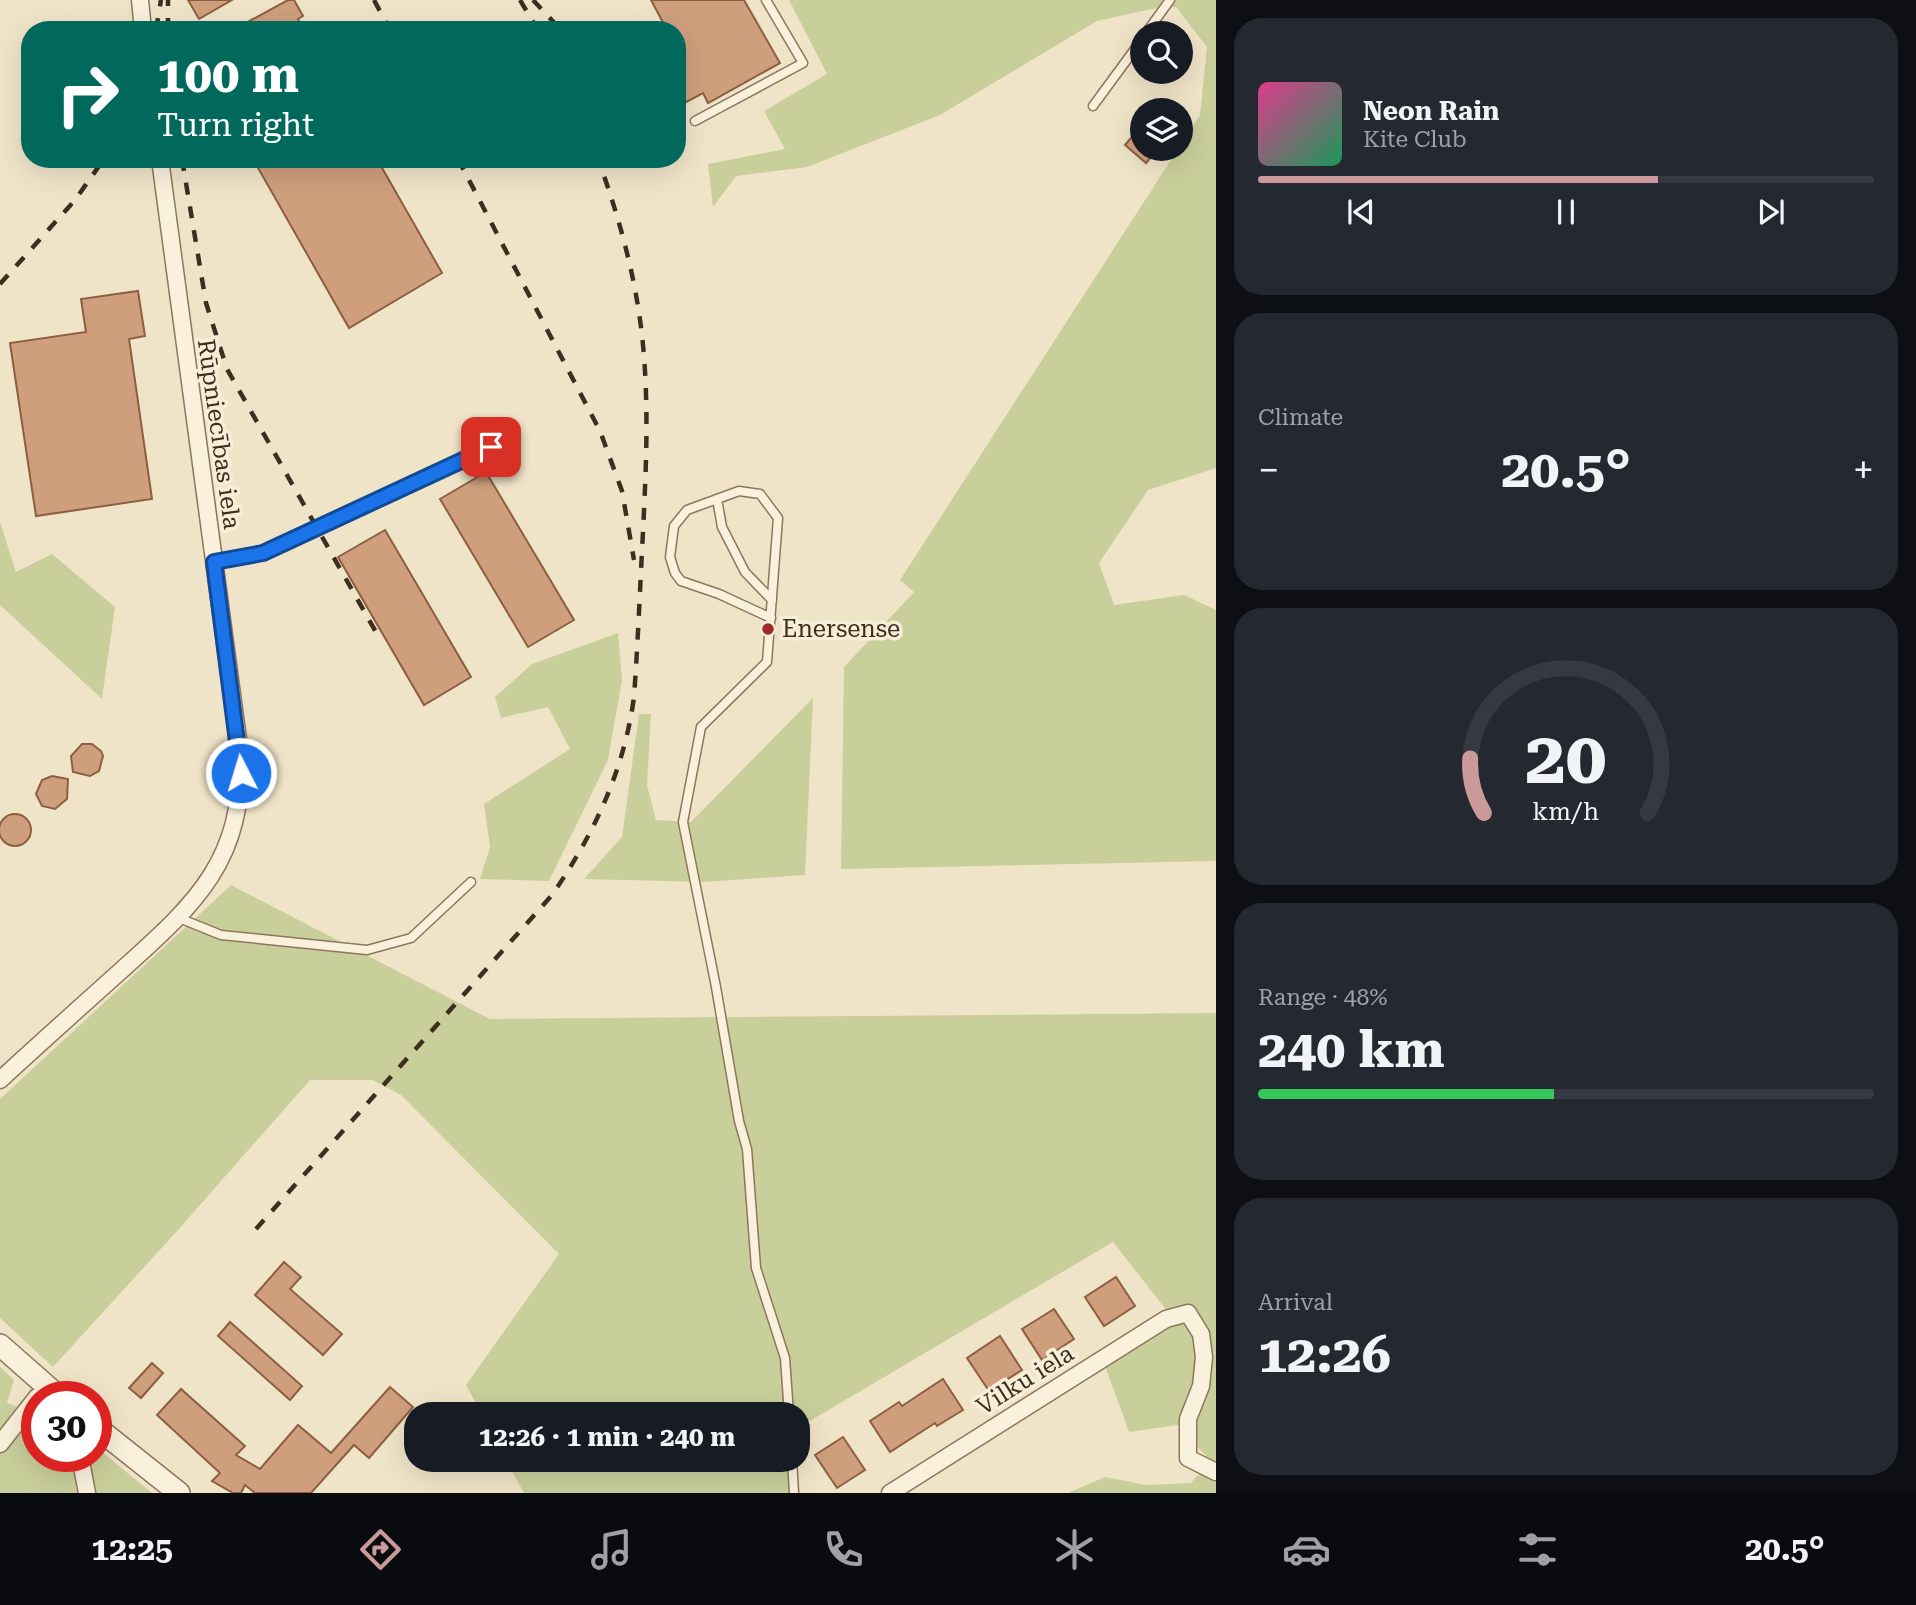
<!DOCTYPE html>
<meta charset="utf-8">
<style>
:root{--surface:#171b24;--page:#242831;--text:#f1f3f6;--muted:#9ea1a6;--line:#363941;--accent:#cc999b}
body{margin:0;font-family:"Roboto Serif",serif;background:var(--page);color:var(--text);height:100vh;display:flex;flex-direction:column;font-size:26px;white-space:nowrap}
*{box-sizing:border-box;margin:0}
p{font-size:23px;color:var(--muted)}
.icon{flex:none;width:38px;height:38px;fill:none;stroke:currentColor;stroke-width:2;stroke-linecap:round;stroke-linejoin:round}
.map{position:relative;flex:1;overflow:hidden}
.panel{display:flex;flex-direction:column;gap:18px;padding:18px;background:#0d0f14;width:700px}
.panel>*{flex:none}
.banner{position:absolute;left:21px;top:21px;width:665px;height:147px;border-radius:28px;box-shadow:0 7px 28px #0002;background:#00695c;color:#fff;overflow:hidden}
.controls{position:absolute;left:1130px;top:21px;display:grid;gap:14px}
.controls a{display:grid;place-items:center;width:63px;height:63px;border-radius:50%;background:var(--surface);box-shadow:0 7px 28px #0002;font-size:35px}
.speed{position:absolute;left:21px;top:1381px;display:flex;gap:14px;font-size:35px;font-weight:700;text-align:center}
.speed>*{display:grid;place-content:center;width:91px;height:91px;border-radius:50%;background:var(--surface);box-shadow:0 7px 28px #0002;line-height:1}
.speed .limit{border:10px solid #d22;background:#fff;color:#111}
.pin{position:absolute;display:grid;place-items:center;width:60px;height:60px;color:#fff;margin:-30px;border-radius:14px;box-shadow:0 4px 10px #0006}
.me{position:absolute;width:77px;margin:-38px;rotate:355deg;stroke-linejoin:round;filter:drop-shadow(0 0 5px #0008)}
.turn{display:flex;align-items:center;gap:24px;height:147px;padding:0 21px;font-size:32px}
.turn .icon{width:91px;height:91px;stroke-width:2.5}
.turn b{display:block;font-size:49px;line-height:60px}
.big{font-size:52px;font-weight:700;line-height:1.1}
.panel .card{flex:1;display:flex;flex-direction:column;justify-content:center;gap:10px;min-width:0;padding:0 24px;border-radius:28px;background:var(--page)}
.panel .dial{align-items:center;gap:0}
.dial svg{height:182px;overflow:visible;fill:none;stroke:var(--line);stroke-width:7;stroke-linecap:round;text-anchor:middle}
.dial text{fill:var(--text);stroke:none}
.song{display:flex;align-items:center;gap:21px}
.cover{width:84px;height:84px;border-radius:10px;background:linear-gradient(135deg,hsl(330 70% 55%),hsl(150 70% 35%))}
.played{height:7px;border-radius:4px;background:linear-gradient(90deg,var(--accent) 65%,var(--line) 65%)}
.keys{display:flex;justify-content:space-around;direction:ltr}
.heat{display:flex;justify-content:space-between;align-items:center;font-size:38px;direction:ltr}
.charge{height:10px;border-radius:5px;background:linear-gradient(90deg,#34c759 48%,var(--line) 0)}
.trip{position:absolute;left:404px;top:1402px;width:406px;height:70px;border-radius:28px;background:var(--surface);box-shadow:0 7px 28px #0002;font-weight:700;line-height:70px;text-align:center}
.tabs{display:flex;height:112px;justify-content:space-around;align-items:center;background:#090b0e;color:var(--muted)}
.tabs .icon{width:49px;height:49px}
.tabs .active{color:var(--accent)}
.tabs b{font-size:32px;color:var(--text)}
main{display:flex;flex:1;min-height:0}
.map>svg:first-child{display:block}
.green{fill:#c9cf9b}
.building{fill:#cf9f7d;stroke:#8d5f41;stroke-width:2}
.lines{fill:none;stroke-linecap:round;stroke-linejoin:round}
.service-casing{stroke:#8d765c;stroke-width:11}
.minor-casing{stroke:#8d765c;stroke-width:19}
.tertiary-casing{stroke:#8d765c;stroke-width:24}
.service{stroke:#faf1dc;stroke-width:8}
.minor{stroke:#faf1dc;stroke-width:16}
.tertiary{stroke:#faf1dc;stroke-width:21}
.rail{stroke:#3d2e20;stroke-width:4.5;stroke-dasharray:12 12;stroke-linecap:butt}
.route-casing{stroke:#114b97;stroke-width:18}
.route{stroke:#1a73e8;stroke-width:12}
.poi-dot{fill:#9e2a2b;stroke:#f7eed8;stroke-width:2.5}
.labels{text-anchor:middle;stroke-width:7;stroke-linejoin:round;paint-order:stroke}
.street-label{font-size:24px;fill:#3d2e20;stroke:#f7eed8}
.poi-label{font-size:24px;fill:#3d2e20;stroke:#f7eed8;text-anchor:start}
</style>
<main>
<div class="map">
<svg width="1216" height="1493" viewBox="0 0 1216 1493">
<rect width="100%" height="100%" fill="#f0e4c8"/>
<g class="green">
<polygon points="789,0 1216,0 1216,468 1148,490 1099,563 1114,605 1184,595 1216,610 1216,861 841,869 844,667 914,592 900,580 1178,149 1181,149 1181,144 1200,115 1207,47 1176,7 1152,9 1097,21 940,115 807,167 736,176 713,207 708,164 785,149 764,111 827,74"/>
<polygon points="0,522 16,572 52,554 115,607 102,699 0,605"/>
<polygon points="618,633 622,680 608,760 549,881 480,879 490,847 484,804 570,749 548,707 501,718 495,697 532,664"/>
<polygon points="813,698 805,875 704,882 584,879 622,837 639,714 651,714 647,785 656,820 691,822"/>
<polygon points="231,885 490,1019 1216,1013 1216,1493 1068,1493 1105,1477 1146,1485 1191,1483 1210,1460 1177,1425 1129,1432 1105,1366 1175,1321 1113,1242 798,1428 798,1414 789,1414 784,1400 785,1414 482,1414 466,1385 559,1254 401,1095 373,1080 310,1080 178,1230 53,1367 0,1318 0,1099"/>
<polygon points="0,1367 14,1380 7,1403 37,1414 37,1456 96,1456 96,1447 152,1493 0,1493"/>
<polygon points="506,1460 789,1460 790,1493 524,1493"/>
</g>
<g class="building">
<polygon points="188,0 232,0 199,19"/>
<polygon points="288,0 294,0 303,16 298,19 304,30 233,30"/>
<polygon points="651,0 744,0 780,63 708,103 703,93 677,107 677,30 667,30"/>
<polygon points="1143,124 1143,149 1158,149 1146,163 1125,145"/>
<polygon points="253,159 377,159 442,273 349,328"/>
<polygon points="138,291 145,336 129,339 152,499 36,516 10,343 86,332 81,299"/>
<polygon points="486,472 574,620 528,647 440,499"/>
<polygon points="385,530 471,677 424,705 338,557"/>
<polygon points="82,744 92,744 101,751 103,756 99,771 90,776 73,772 71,756"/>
<polygon points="52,776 68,779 67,799 55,809 42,806 36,794 42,780"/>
<circle cx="15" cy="830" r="16"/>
<polygon points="284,1262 301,1277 290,1289 342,1334 323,1355 255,1295"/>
<polygon points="1116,1277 1135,1306 1104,1326 1085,1297"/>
<polygon points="1054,1309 1074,1339 1042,1360 1022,1329"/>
<polygon points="230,1322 302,1386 290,1400 218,1336"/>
<polygon points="1000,1336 1022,1370 989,1391 967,1358"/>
<polygon points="152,1363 163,1373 141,1398 129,1388"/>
<polygon points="943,1379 963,1410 937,1426 935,1423 890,1452 870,1421 899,1402 902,1406"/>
<polygon points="390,1387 413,1407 369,1458 354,1445 311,1493 255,1493 245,1485 241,1493 233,1493 212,1481 220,1473 157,1415 181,1389 245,1446 236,1455 260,1469 298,1425 331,1453"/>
<polygon points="843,1437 865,1470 837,1488 815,1455"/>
</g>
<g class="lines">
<g class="service-casing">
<g id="service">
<polyline points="1146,33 1170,0"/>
<polyline points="1093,106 1143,38"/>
<polyline points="695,121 803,63 766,0"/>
<polyline points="717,499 722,527 745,572 772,600"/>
<polyline points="214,562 263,553 490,447"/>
<polyline points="771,618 719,594 681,581 675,573 670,557 674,526 687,510 739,491 760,494 778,518 767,662 701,727 683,822 716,987 739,1121 747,1149 756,1268 785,1358 789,1414"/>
<polyline points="179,918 221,935 367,950 411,938 471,882"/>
<polyline points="792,1460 794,1493"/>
</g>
</g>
<g class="minor-casing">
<g id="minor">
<polyline points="140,0 143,30"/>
<path d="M0 1080C38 1045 76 1011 115 976 190 908 245 865 240 754L160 159"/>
<polyline points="0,1444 37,1397"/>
<polyline points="80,1456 87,1493"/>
<polyline points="890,1493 1166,1319 1188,1313 1201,1334 1204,1357 1201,1386 1188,1419 1188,1458 1216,1472"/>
</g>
</g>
<g class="tertiary-casing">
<g id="tertiary">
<polyline points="0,1345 58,1396"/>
<polyline points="96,1427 179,1493"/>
</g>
</g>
<use href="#service" class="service"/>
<use href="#minor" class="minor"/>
<use href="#tertiary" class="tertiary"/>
<g class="rail">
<polyline points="374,0 390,30"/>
<polyline points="520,0 538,30"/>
<polyline points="533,0 561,30"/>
<polyline points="156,30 161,0"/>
<polyline points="168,30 168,0"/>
<polyline points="182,159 206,303 227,369 381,641"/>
<polyline points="458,159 600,431 622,491 634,560"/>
<polyline points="0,284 75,200 104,159"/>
<path d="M256 1229 552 895C594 834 624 771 634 697 638 642 640 587 643 532 646 470 649 408 643 345 637 282 620 219 598 159"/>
</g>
</g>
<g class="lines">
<g class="route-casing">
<polyline id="route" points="241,773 214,562 263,553 491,447"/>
</g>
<use href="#route" class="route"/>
</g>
<circle class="poi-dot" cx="768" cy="629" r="7"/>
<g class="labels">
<g class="street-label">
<text transform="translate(219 434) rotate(82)" y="8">Rūpniecības iela</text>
<text transform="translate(1025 1380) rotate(-32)" y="8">Vilku iela</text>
</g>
<g class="poi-label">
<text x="782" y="637">Enersense</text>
</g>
</g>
</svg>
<div class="controls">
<a><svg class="icon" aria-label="search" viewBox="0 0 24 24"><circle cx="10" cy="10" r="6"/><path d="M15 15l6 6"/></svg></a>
<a><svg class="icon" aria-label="layers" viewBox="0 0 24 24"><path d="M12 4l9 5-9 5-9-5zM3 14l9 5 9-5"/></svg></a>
</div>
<div class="speed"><div class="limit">30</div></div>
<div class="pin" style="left:491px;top:447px;background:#d93025"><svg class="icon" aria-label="arrive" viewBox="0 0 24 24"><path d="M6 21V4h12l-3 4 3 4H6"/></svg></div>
<svg class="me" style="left:241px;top:773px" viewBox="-20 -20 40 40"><circle r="17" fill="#1a73e8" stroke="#fff" stroke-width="3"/><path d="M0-11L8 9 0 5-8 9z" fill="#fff"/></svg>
<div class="trip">12:26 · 1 min · 240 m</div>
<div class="banner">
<div class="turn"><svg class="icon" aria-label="right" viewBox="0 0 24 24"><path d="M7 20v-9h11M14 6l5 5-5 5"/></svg><div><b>100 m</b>Turn right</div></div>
</div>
</div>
<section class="panel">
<div class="card">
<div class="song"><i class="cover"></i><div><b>Neon Rain</b><p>Kite Club</p></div></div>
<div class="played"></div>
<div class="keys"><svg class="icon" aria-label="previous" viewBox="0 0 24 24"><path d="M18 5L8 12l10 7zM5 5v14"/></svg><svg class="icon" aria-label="pause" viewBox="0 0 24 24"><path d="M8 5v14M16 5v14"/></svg><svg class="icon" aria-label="next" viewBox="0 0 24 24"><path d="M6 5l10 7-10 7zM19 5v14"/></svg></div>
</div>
<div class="card"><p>Climate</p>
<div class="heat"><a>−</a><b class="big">20.5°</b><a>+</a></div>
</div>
<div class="card dial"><svg viewBox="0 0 100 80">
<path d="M14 69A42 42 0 1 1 86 69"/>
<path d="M14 69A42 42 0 0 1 8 45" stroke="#cc999b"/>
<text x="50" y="56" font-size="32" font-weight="700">20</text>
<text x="50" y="72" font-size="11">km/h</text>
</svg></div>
<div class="card"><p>Range · 48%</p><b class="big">240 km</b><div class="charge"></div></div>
<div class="card"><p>Arrival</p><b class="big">12:26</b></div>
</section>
</main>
<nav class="tabs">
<b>12:25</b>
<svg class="icon active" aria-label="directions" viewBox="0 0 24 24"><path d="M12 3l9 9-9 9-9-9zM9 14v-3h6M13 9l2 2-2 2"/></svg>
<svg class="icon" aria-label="music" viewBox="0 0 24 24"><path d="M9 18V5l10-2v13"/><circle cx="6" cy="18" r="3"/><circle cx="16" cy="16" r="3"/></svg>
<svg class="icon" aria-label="phone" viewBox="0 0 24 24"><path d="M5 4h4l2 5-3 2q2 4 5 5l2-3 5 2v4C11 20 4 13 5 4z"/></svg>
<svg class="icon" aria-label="climate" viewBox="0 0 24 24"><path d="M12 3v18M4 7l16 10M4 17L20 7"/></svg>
<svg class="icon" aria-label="car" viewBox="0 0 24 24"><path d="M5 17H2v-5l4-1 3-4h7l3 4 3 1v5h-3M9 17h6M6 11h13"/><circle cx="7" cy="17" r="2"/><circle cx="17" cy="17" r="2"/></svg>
<svg class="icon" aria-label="filters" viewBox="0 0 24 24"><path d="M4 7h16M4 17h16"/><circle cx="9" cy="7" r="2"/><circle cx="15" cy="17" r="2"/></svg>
<b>20.5°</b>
</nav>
